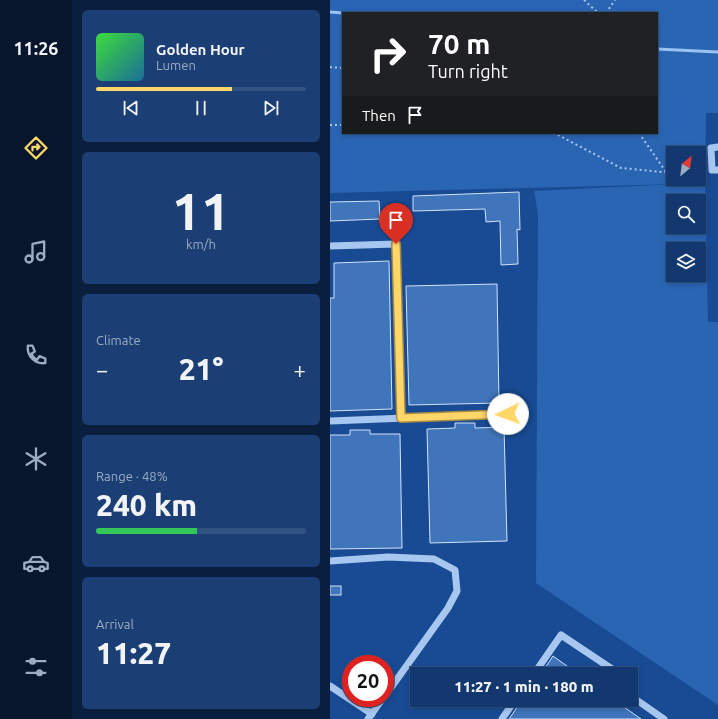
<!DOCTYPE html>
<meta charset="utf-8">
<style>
:root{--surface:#12386f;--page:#1b3f74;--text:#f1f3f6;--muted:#9cacc3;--line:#315282;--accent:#ffd668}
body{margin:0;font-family:Ubuntu,sans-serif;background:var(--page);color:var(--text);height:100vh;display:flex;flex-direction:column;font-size:15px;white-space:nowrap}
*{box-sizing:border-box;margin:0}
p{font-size:13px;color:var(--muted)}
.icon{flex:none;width:22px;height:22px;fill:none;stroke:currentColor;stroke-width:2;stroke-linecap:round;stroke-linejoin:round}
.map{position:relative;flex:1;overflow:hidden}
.drawer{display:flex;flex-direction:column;gap:10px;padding:10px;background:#0a1f3d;width:258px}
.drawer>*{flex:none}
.guide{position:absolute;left:12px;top:12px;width:316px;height:122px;border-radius:0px;box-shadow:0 2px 6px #0003,0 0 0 1px var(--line);background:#202124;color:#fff;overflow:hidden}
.needle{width:26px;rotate:29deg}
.tools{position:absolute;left:336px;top:146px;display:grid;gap:8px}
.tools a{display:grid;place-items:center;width:40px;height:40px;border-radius:0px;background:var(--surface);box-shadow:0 2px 6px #0003,0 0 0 1px var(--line);font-size:20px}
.speed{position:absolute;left:12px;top:655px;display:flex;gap:8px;font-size:20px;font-weight:700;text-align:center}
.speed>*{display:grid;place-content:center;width:52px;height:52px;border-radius:50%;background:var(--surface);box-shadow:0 2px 6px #0003,0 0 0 1px var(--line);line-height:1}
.speed .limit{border:6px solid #d22;background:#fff;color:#111}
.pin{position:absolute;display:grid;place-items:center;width:34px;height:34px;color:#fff;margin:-41px -17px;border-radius:50% 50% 50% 0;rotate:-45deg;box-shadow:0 0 4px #0007}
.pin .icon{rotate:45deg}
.me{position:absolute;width:44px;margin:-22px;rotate:267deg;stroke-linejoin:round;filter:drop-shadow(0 0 3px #0008)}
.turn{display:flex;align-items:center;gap:14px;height:84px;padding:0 20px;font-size:18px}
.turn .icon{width:52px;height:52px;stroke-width:2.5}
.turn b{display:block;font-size:28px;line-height:34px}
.then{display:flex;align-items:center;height:38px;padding:0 20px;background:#0003;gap:8px;font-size:15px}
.big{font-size:30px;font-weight:800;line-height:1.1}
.drawer .card{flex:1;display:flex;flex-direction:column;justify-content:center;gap:6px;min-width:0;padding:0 14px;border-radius:6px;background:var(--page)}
.drawer .dial{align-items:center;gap:0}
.dial b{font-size:52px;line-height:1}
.song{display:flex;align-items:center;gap:12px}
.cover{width:48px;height:48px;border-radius:6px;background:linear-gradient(135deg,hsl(120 70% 55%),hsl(200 70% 35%))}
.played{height:4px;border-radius:2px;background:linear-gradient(90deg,var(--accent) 65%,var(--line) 65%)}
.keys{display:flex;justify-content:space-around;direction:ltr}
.heat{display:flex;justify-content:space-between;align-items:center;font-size:22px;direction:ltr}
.charge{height:6px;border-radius:3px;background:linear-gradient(90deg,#34c759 48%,var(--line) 0)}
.trip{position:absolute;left:80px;top:667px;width:228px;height:40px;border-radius:0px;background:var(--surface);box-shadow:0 2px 6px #0003,0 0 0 1px var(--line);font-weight:800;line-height:40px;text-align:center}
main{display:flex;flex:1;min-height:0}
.tab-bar{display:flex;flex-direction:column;width:72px;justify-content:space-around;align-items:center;background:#07162c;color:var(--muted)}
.tab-bar .icon{width:28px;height:28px}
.tab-bar .on{color:var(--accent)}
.tab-bar b{font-size:18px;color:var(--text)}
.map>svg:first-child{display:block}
.green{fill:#2a65b3;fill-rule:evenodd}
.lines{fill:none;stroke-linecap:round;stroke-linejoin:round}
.stream{stroke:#9bc2f3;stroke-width:3}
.building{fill:#4075bb;stroke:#cfe2fb}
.path{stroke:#a8c7f0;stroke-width:2;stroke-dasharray:2 3;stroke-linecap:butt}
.minor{stroke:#a8c7f0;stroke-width:7}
.route-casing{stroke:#a68b44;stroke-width:10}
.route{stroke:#ffd668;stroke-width:7}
</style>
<main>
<nav class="tab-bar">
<b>11:26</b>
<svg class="icon on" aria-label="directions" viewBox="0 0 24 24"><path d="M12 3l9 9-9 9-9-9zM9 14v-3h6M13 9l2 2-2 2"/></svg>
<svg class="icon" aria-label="music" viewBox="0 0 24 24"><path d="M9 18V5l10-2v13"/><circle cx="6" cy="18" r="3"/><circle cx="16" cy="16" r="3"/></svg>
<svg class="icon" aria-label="phone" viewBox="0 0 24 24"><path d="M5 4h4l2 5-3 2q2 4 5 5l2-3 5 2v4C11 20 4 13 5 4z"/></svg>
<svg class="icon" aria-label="climate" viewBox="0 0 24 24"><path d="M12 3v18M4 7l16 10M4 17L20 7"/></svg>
<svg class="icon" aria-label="car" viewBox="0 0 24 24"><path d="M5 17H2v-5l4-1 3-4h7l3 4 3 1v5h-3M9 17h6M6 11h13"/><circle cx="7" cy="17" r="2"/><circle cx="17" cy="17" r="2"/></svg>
<svg class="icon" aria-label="filters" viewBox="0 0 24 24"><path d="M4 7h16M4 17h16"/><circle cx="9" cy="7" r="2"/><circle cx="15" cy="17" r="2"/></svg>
</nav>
<section class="drawer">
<div class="card">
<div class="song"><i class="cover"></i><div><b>Golden Hour</b><p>Lumen</p></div></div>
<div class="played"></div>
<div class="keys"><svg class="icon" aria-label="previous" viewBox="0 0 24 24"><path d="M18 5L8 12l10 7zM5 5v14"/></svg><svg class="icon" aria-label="pause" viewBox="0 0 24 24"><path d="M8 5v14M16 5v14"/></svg><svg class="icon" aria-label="next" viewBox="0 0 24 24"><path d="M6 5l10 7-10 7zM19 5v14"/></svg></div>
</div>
<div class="card dial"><b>11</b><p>km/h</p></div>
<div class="card"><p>Climate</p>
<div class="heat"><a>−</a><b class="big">21°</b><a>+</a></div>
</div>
<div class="card"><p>Range · 48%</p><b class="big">240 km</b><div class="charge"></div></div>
<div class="card"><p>Arrival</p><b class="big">11:27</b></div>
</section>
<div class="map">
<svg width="388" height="719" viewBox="0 0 388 719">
<rect width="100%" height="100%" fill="#184b94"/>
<path class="green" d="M0 0H388V113H376L375 183 378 322H388V705L206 583 208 214 204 191 349 184 0 193ZM13 13H327V133H13ZM343 153H369V179H343ZM343 201H369V227H343ZM343 249H369V275H343Z"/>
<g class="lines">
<g class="stream">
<polyline points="0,12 13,13"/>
<polyline points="327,49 388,52"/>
</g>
</g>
<g class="building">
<polygon points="189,192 190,230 187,229 188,264 171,265 170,221 156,222 155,209 83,211 83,196"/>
<polygon points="49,201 50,219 0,221 0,202"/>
<polygon points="59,261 62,409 0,411 0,298 4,298 4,263"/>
<polygon points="167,284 169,403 79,405 76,286"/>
<polygon points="125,423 145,423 145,428 174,427 177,541 100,543 97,429 125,428"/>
<polygon points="20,430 40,430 40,434 70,434 72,548 0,549 0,435 20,435"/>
<rect x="0" y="586" width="11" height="9"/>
<polygon points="223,656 248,674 211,674"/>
<polygon points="192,700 284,700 311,719 179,719"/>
</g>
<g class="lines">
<g class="path">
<polyline points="254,0 268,13"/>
<polyline points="276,13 285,0"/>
<polyline points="0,67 13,68"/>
<polyline points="0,125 13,125"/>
<polyline points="218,133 228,135 291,168 343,173"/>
<polyline points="309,133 336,172"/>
<polyline points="369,175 375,176"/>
</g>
<g class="minor">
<polyline points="388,147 381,148 382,170 388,170"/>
<polyline points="0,246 66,244 71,418"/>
<polyline points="0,421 178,414"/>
<polyline points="0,561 58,557 104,559 125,570 127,591 118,608 55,696"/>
<polyline points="204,674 231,635 282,669 284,674"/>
<polyline points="0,686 42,714"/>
<polyline points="301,696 334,719"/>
<polyline points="38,719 53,698"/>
<polyline points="172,719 185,700"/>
</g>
</g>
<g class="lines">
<g class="route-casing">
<polyline id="route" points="66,244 71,418 178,414"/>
</g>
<use href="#route" class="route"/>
</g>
</svg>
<div class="tools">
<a><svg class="needle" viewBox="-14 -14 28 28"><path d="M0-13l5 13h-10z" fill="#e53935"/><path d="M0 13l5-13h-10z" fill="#9cacc3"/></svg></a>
<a><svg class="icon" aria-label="search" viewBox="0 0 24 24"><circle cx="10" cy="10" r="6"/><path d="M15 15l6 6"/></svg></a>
<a><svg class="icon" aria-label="layers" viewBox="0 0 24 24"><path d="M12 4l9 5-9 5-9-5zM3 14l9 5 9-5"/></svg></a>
</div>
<div class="speed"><div class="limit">20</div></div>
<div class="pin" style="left:66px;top:244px;background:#d93025"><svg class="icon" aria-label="arrive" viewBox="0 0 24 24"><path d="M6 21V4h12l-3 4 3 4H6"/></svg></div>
<svg class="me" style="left:178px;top:414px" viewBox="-20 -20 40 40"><circle r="19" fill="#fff"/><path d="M0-13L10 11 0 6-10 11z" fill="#ffd668"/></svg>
<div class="trip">11:27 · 1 min · 180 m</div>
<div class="guide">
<div class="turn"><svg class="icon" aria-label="right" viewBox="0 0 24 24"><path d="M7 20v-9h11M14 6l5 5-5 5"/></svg><div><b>70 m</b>Turn right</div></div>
<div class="then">Then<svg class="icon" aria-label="arrive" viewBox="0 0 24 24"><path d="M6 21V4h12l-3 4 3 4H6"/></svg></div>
</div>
</div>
</main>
